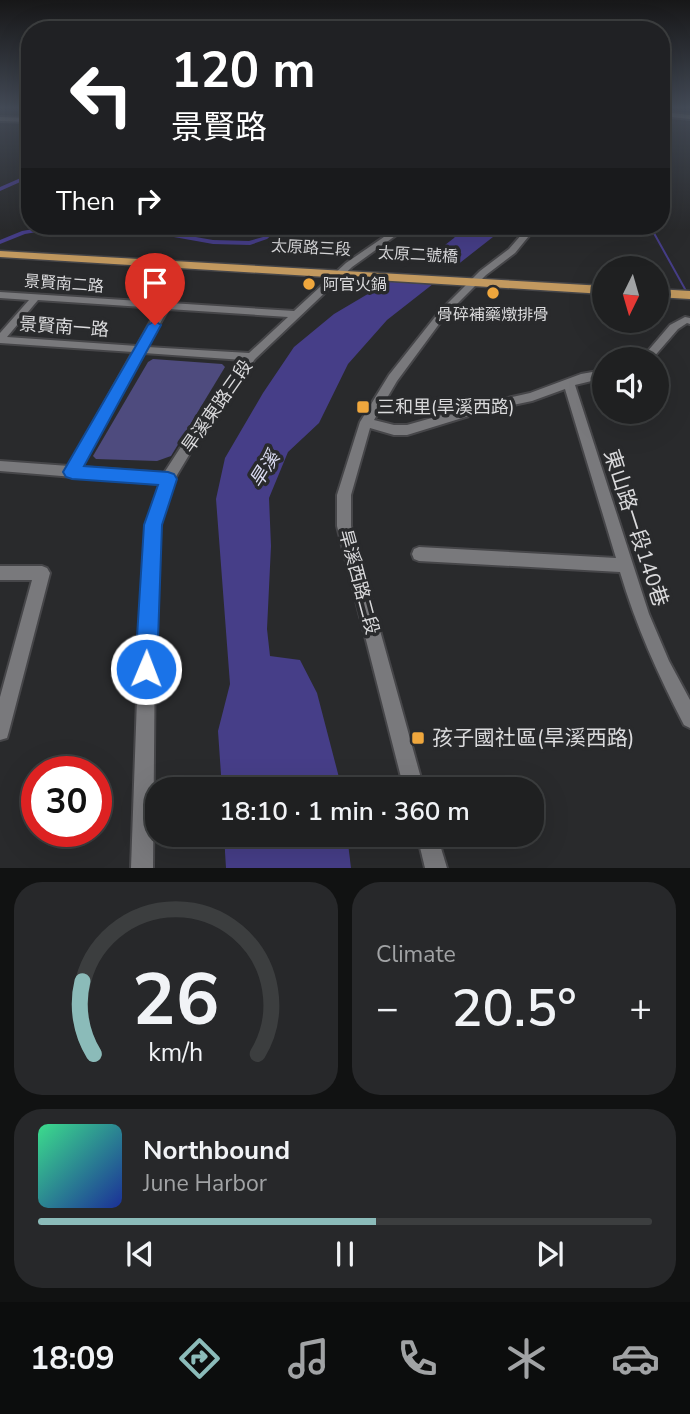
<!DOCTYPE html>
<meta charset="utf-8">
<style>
:root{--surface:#1f2021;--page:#27282a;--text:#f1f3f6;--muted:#a1a3a5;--line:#3c3e3f;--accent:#8bbbb9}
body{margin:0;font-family:"Nunito Sans","Noto Sans TC",sans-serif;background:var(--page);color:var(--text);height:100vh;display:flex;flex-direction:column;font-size:26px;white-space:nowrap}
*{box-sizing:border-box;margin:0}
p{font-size:23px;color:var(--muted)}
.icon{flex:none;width:38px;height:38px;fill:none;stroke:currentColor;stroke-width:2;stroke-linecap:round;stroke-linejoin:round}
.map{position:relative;height:868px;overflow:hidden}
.details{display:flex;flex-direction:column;gap:14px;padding:14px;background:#111212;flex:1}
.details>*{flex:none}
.banner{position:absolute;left:21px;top:21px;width:649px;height:214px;border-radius:28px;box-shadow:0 7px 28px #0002,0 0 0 2px var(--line);background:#202124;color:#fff;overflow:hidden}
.needle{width:46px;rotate:185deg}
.controls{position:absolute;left:592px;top:256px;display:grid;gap:14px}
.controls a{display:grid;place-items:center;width:77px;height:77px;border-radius:50%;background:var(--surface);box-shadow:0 7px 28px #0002,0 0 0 2px var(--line);font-size:35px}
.speed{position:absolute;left:21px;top:756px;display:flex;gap:14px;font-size:35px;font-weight:700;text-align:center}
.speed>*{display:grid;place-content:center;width:91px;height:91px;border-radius:50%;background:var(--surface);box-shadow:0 7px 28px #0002,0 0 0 2px var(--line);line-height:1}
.speed .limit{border:10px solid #d22;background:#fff;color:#111}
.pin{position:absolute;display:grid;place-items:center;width:60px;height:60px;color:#fff;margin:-72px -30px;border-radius:50% 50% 50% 0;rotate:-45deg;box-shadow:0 0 7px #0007}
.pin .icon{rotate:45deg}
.me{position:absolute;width:77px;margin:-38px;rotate:1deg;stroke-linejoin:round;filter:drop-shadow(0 0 5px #0008)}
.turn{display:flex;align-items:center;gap:24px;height:147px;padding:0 35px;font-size:32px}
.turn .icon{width:91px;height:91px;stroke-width:2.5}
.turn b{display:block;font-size:49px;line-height:60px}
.then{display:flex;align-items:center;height:66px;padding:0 35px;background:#0003;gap:14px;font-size:26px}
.big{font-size:52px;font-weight:600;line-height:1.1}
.details .widget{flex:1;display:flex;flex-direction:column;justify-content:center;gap:10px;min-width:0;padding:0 24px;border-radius:28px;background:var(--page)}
.details .dial{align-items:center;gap:0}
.dial svg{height:182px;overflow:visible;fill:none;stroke:var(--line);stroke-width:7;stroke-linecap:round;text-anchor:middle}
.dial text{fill:var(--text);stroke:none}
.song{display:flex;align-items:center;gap:21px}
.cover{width:84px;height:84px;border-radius:10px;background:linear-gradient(135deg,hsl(150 70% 55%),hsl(230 70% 35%))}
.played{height:7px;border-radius:4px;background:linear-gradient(90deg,var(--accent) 55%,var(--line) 55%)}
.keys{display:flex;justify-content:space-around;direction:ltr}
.heat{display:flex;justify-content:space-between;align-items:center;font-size:38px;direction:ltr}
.details .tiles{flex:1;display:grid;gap:14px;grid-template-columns:1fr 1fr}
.widget:last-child{grid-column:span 2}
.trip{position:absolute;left:145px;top:777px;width:399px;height:70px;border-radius:28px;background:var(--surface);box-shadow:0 7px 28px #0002,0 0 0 2px var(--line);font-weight:600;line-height:70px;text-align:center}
.dock{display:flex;height:112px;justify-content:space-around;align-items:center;background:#0c0d0d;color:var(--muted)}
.dock .icon{width:49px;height:49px}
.dock .on{color:var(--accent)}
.dock b{font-size:32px;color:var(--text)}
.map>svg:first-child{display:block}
.green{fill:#4e4b7e}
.water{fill:#463e88}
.pier{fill:#292a2c}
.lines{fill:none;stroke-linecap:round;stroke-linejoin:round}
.stream{stroke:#463e88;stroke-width:2}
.canal{fill:#463e88;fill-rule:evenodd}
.minor-casing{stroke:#464649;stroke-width:4}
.major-casing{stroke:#464649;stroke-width:3}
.minor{fill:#79797c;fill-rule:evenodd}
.major{fill:#c2995f;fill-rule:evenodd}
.route{fill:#1a73e8;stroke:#114b97;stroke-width:2}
.poi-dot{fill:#efa73d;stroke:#292a2c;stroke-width:2.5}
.labels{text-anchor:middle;stroke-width:7;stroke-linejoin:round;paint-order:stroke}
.far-street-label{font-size:16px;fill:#dadadc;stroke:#292a2c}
.far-poi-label{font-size:16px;fill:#dadadc;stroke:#292a2c;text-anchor:start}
.street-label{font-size:18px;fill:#dadadc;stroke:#292a2c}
.poi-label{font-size:18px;fill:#dadadc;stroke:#292a2c;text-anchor:start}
.water-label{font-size:19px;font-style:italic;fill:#dcddf3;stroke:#292a2c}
.near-street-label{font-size:21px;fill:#dadadc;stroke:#292a2c}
.near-poi-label{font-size:21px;fill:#dadadc;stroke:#292a2c;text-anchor:start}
</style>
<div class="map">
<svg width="690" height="868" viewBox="0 0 690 868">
<rect width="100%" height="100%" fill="#292a2c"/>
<polygon class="green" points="153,359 222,364 225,367 171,456 157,461 96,459 93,456 148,362"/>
<g class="water">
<polygon points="463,226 507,226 387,320 348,364 319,423 288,452 269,498 271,546 267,629 270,656 300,660 317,693 342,789 222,789 218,731 230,684 216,499 225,458 263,393 294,347 334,314 427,259 454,238"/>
<polygon points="224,835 347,835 351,868 226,868"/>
</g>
<polygon class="pier" points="413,262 461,265 438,285 381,281"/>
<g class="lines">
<polyline class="stream" points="650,226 690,298"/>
<g class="canal">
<polygon points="30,171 30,176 27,179 0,191 0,187 23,177"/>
<polygon points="51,226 64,226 61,228 25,234 0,244 0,240 22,231"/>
<polygon points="90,226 132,226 213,240 249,241 263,237 276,226 282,226 267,239 250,245 213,244 129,229 93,228"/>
</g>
<g class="minor-casing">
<g id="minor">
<polygon points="662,112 690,115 690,119 662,116"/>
<polygon points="0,117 30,118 30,122 0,121"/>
<path d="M400 226H409L352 267 255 359 207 425 174 480 160 525 155 643 153 868H131L139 643 146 525 160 484 0 471V461L69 466 133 352 0 343V333L29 300 0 298V292L294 311 346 263ZM38 300 158 308 137 346 7 337ZM168 309 288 317 249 353 147 347ZM144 353 243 360 199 419 164 473 81 467Z"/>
<path d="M529 226H537L515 253 486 275 445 316 397 381 374 420 394 425H407L485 403 530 393 581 374 604 370V378L575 385 649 614 669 661 690 700V728L684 725C658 675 636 626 620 572L419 561 414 559 412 554 414 549 419 547 616 558 565 389 532 401 485 411 407 435H394L370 428 351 495V526L424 789H404L337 526V495L360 422 389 375 439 312 480 271 509 249Z"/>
<polygon points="685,317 690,318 690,324 687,323 678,329 652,359 641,359 670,325"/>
<polygon points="0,566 42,566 47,568 50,573 9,731 7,738 0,740 0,697 32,580 0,580"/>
<polygon points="417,835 437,835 447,868 425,868"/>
</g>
</g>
<g class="major-casing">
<g id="major">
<polygon points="0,251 604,286 604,294 0,257"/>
<polygon points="656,289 690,291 690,299 656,297"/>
</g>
</g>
<use href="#minor" class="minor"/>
<use href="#major" class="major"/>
</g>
<linearGradient id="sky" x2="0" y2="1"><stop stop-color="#171718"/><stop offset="0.47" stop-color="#434a56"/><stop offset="1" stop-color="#434a56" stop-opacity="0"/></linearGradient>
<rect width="690" height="230" fill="url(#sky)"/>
<polygon class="route" points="155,321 161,325 84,466 168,472 174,474 177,479 162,525 157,669 154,677 146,680 138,677 135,669 144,525 158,485 72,479 66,477 63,472 148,325"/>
<g class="poi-dot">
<circle cx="309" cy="284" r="7"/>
<circle cx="493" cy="293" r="7"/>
<rect x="356" y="400" width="14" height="14" rx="3.5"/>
<rect x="411" y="731" width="14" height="14" rx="3.5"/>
</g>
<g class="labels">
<g class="far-street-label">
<text transform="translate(311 247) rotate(3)" y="6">太原路三段</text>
<text transform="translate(418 254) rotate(3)" y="6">太原二號橋</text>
<text transform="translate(64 283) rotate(4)" y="6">景賢南二路</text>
</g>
<g class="far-poi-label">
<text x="323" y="290">阿官火鍋</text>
<text x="493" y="320" text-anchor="middle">骨碎補藥燉排骨</text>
</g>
<g class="street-label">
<text transform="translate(64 327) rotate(4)" y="6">景賢南一路</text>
<text transform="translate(217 406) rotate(-55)" y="6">旱溪東路三段</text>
<text transform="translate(359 582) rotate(75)" y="6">旱溪西路二段</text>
</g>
<g class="poi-label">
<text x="377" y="413">三和里(旱溪西路)</text>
</g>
<g class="water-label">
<text transform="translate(264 469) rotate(-58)" y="7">旱溪</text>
</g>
<g class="near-street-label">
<text transform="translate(636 528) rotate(72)" y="7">東山路一段140巷</text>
</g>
<g class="near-poi-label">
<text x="432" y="745">孩子國社區(旱溪西路)</text>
</g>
</g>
</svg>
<div class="controls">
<a><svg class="needle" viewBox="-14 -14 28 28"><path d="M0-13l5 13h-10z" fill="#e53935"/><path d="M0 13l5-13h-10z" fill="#a1a3a5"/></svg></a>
<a><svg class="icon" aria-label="sound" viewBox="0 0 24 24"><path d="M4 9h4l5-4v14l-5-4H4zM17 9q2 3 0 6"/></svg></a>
</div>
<div class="speed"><div class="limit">30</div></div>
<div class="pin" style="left:155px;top:325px;background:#d93025"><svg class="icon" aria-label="arrive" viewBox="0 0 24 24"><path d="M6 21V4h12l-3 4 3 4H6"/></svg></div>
<svg class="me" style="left:146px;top:669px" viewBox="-20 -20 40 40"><circle r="17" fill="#1a73e8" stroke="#fff" stroke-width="3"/><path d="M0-11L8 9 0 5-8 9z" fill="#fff"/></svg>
<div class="trip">18:10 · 1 min · 360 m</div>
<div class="banner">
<div class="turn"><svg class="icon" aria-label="left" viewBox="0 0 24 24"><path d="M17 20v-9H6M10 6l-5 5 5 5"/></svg><div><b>120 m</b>景賢路</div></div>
<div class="then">Then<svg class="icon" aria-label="right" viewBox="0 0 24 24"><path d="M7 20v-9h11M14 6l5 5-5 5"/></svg></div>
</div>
</div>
<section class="details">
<div class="tiles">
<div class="widget dial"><svg viewBox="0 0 100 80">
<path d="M14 69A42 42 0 1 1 86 69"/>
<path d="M14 69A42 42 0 0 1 9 37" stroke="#8bbbb9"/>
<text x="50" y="56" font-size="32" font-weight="700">26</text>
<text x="50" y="72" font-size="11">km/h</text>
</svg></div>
<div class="widget"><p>Climate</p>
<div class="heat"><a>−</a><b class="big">20.5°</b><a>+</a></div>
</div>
<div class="widget">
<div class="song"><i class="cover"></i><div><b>Northbound</b><p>June Harbor</p></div></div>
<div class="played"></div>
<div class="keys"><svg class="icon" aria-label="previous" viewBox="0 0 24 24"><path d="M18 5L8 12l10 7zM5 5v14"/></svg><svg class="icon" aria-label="pause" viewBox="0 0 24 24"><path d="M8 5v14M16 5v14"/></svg><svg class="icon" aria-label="next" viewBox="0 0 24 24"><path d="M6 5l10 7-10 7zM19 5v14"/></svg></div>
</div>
</div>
</section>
<nav class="dock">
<b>18:09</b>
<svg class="icon on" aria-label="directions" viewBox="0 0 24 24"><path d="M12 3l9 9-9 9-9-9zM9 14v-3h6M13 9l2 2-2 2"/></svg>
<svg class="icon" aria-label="music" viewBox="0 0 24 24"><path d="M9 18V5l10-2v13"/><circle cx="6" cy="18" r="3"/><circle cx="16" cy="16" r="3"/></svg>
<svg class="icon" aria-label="phone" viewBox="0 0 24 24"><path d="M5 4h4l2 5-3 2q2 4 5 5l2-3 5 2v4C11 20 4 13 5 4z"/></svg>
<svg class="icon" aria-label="climate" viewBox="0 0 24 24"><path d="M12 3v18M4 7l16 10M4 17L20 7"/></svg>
<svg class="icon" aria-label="car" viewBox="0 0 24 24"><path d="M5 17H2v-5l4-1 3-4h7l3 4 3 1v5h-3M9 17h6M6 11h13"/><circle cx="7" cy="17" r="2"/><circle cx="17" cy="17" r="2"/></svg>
</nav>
